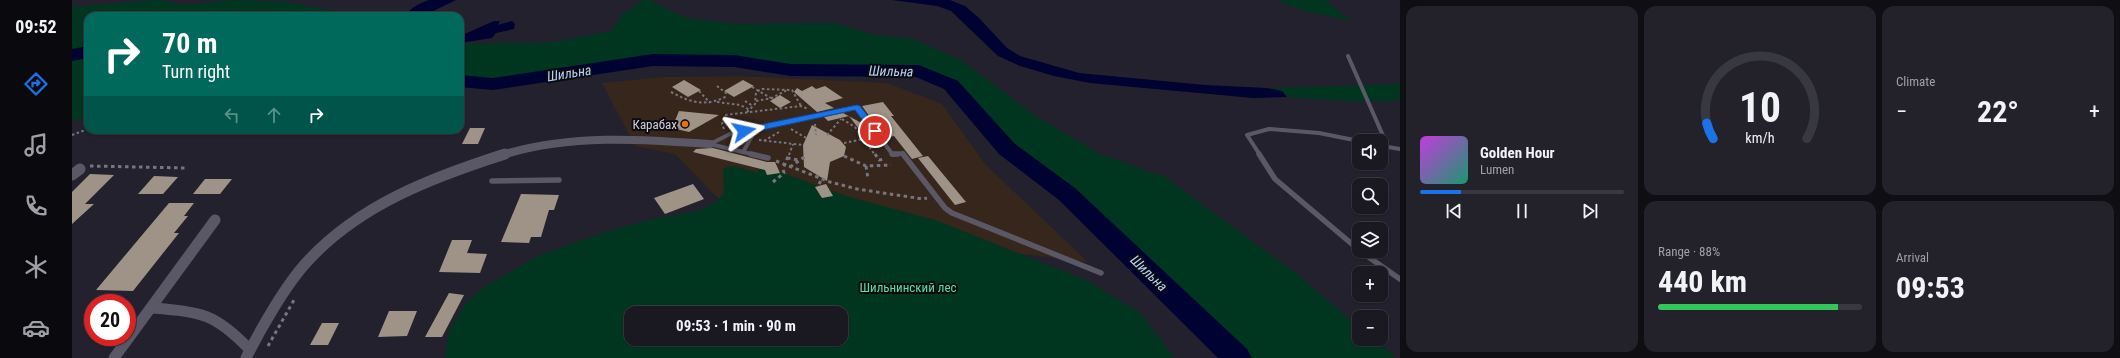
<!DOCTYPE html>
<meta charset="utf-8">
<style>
:root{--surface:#1a1922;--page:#23222a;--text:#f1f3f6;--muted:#9fa0a5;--line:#383840;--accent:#1a73e8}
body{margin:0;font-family:"Roboto Condensed",sans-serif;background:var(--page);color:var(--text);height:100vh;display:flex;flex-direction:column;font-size:15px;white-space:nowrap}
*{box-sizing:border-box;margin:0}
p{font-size:13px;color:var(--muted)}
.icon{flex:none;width:22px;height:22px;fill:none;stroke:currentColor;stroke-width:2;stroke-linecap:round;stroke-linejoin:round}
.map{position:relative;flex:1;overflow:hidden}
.drawer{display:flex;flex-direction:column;gap:6px;padding:6px;background:#0e0e13;width:720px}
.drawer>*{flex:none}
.banner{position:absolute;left:12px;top:12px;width:380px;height:122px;border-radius:12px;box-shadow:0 1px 3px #0004,0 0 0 1px var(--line);background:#00695c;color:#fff;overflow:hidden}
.fabs{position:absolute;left:1280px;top:134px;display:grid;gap:8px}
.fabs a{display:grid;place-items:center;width:36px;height:36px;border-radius:8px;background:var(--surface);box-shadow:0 1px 3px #0004,0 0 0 1px var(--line);font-size:20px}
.speed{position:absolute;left:12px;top:294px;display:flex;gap:8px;font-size:20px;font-weight:700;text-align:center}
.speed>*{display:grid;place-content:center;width:52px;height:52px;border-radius:50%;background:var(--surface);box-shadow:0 1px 3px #0004,0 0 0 1px var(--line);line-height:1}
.speed .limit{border:6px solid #d22;background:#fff;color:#111}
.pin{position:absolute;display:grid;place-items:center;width:34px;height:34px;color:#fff;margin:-17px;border:2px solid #fff;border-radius:50%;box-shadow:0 1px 4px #0007}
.me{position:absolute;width:44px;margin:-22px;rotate:79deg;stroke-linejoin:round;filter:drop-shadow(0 0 3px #0008)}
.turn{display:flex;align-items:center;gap:14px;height:84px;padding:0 12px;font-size:18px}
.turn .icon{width:52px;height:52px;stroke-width:2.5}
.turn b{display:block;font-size:28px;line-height:34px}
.lanes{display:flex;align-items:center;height:38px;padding:0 12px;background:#0003;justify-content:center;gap:20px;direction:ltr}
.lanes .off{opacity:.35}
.big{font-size:30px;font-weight:700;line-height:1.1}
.drawer .widget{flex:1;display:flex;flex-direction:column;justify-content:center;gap:6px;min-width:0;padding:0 14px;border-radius:12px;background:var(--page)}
.drawer .dial{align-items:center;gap:0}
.dial svg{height:104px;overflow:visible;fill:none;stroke:var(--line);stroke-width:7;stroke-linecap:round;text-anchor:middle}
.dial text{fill:var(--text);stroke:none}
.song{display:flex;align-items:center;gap:12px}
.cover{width:48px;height:48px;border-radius:6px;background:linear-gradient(135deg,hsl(290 70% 55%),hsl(160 70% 35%))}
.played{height:4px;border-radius:2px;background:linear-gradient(90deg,var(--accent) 20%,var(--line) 20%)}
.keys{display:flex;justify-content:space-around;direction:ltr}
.heat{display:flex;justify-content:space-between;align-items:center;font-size:22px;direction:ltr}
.charge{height:6px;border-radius:3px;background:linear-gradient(90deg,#34c759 88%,var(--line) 0)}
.drawer .tiles{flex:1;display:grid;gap:6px;grid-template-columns:repeat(3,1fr)}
.widget:first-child{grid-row:span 2}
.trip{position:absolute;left:552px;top:306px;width:224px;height:40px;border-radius:12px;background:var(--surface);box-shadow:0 1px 3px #0004,0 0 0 1px var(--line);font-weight:700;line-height:40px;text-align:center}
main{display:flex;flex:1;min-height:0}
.menu{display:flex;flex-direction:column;width:72px;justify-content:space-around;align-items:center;background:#0a0a0e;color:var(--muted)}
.menu .icon{width:28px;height:28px}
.menu .active{color:var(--accent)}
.menu b{font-size:18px;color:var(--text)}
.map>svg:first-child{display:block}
.commercial{fill:#36261c}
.green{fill:#003620;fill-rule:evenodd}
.water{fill:#000232}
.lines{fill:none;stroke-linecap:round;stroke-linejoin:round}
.river{fill:#000232;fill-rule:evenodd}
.building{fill:#9e9386}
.path-far1{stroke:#77757f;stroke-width:2;stroke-dasharray:2.5 2.5;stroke-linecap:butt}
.path{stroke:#77757f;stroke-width:3;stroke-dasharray:3.5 3.5;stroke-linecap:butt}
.service-far1{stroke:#5a5867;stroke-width:4}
.service{stroke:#5a5867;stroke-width:5.5}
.minor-far1{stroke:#5a5867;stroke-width:8}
.minor{stroke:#5a5867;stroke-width:11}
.route{fill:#1a73e8;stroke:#114b97}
.food-dot{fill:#e8710a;stroke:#0c0b11;stroke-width:1.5}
.labels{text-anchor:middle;stroke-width:4;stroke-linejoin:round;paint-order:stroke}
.poi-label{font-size:13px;fill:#d1d0d8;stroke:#0c0b11;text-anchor:end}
.park-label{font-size:13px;fill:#54e09f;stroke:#0c0b11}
.water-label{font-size:14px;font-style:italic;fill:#b7d1f8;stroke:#0c0b11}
</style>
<main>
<nav class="menu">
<b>09:52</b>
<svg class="icon active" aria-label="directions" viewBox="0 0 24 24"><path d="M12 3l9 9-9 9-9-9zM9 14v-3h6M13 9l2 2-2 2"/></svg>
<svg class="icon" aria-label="music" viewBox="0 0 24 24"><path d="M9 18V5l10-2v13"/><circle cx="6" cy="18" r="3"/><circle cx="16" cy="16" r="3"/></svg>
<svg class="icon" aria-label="phone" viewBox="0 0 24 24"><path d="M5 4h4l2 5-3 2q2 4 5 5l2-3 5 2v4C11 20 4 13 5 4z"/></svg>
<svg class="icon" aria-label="climate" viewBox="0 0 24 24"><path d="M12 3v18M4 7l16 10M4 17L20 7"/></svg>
<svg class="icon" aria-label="car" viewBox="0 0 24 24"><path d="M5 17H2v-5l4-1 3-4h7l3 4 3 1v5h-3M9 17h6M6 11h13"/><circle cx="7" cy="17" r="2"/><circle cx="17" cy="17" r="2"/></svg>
</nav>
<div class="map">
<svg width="1328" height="358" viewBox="0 0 1328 358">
<rect width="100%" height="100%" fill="#23212d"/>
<polygon class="commercial" points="666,76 815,83 870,104 914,165 1016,262 666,219 603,154 563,146 530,83 592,77"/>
<g class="green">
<polygon points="87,0 110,5 162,0 215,2 288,16 16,16 16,118 0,121 0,7"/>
<polygon points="571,0 577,0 614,18 666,24 764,23 799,34 842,39 889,60 965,117 1028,154 1093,177 1226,275 1287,327 1287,339 1302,339 1324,358 1165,358 995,194 935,149 879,85 847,71 719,70 662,61 581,60 421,84 388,81 388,44 482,42 539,31 550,14"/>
<polygon points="1207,0 1253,0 1280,21 1228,10"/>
<polygon points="1328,84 1328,100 1292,102 1215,97 1210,91 1195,88"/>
<path d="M662 166 683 172 690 168H697L777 197 863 220 1016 281 1068 313 1103 358H373L377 331 394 303 411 288 465 256 534 232 580 219 627 211 644 202 652 193 651 170 655 167ZM559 313H769V339H559Z"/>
</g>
<g class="water">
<path d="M357 0H384L351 16H334C338 7 349 3 357 0Z"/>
<polygon points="820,0 878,0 893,6 907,18 935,48 948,56 1007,73 1133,85 1195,88 1210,91 1215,97 1181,98 1018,83 982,76 948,66 926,56 879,11 865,6"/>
<polygon points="422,21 428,21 426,25 440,21 443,24 442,29 424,33 420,38 388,43 388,36"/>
</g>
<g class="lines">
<g class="river">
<polygon points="16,46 16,58 0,61 0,49"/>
<polygon points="581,54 662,55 719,64 847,65 886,81 943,144 1003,188 1175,349 1180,358 1146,358 987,200 927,154 872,89 844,77 719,76 662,67 581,66 421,90 388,87 388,75 421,78"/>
</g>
</g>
<g class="building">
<polygon points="612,80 629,90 616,97 600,87"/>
<polygon points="671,80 682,86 662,97 652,91"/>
<polygon points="740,86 744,89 753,86 771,98 753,103 762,108 745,112 722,92 725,88 730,91"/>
<polygon points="708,95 719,102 708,108 698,101"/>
<polygon points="811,102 822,116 819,116 851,156 840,159 822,136 813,138 790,106"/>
<polygon points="607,111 647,115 617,132 600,128"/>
<polygon points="771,113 795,126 805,139 796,141 777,116 756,121 752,117"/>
<polygon points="740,125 768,140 774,147 772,156 758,162 755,181 732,167 731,145"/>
<polygon points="398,128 413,128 406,144 390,144"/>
<polygon points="641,148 695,162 703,162 708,173 695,175 693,170 621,152 624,149"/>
<polygon points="856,156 894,202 883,205 846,158"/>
<polygon points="18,174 42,175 13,204 22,204 0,224 0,192"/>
<polygon points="82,176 106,177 91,194 66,194"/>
<polygon points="133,179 160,179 148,194 121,194"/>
<polygon points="621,184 632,199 593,214 582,198"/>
<polygon points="754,184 761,196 750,198 743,187"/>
<polygon points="449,194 487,195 482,210 477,210 469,237 459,237 457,243 429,242"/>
<polygon points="97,203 122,203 112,216 116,216 102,233 107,233 61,291 24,290"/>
<polygon points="380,240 400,240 395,253 415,254 408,273 367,272"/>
<polygon points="377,293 392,295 370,337 353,337"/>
<polygon points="317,311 345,311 335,336 306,337"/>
<polygon points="250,323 267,323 256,345 238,345"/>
</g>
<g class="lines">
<g class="path-far1">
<polyline points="680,87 699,98"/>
<polyline points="627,91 638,103"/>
<path d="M599 92C617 102 633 107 653 97L654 93 645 86"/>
<polyline points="673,101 681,106"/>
<polyline points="684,101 700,98 715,90"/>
<polyline points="645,102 668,105 678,110"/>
<polyline points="675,112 683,104 684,92 690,89 720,90 729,106"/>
<polyline points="770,119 783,127 803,155"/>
<polyline points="743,124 744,135"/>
<polyline points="652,129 650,124 653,115 729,106 736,109"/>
<polyline points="719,129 736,139"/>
<polyline points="0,135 16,129"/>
<polyline points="755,135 769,119"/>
<polyline points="687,140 731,145"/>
<polyline points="692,141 707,132"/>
<polyline points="772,143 792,139"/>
<polyline points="717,155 721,144"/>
</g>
<g class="path">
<polyline points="803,154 807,160 813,159"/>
<polyline points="772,156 794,166 819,165"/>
<polyline points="715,158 727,160"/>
<polyline points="704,161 758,182 785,189 851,199 855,198"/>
<polyline points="18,166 113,168"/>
<polyline points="794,166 796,179"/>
<polyline points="718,167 735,155"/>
<polyline points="701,182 712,173 711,169 717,154"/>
<polyline points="747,184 750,179"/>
<polyline points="196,346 222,300"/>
</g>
<g class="service-far1">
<polyline points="1276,56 1316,147 1328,149"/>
<polyline points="638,144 660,133 785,107 821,155"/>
<polyline points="638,144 671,152 684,129"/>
<polyline points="671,152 683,155"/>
<polyline points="821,155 830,153 832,155"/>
<polyline points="1188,155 1175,135 1197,129 1247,133 1287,141"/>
</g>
<g class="service">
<polyline points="679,154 696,158"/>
<polyline points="820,154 826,154"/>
<polyline points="831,154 873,208 880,213 1029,273"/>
<polyline points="1187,154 1203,179 1287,250"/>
<polyline points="420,181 487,180"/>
<polyline points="1288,251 1328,279"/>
</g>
<path class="minor-far1" d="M430 155C498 134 568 139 638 144"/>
<g class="minor">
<polyline points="0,175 8,169"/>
<path d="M80 308C129 312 143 313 178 350"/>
<polyline points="42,358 143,220"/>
<path d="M174 358C188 330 213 286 234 263 286 205 361 177 433 154"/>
</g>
</g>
<polygon class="route" points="785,105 788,106 806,129 806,133 800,133 783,110 672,134 668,131 672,128"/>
<circle class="food-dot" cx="613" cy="124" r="4"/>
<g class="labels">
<g class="poi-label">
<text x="605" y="129">Карабах</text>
</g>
<g class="park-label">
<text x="836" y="292">Шильнинский лес</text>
</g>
<g class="water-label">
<text transform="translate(819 71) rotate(1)" y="5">Шильна</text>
<text transform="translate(497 73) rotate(-9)" y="5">Шильна</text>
<text transform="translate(1077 273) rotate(44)" y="5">Шильна</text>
</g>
</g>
</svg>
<div class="fabs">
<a><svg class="icon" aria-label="sound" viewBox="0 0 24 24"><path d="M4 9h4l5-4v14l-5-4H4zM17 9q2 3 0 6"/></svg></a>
<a><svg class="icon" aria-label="search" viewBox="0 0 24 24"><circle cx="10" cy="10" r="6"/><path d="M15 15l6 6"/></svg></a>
<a><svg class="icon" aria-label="layers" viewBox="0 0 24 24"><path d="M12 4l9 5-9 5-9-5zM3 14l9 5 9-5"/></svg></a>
<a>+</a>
<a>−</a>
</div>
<div class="speed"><div class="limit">20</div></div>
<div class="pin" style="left:803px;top:131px;background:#d93025"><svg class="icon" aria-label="arrive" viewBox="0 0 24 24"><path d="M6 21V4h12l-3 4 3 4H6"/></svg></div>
<svg class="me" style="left:672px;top:131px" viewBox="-20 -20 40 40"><path d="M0-17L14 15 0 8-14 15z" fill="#1a73e8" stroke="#fff" stroke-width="4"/></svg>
<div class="trip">09:53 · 1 min · 90 m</div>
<div class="banner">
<div class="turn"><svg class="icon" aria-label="right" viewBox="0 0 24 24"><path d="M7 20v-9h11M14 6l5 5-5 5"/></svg><div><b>70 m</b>Turn right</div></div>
<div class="lanes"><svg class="icon off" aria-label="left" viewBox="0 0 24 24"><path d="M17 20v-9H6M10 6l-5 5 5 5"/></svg><svg class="icon off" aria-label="ahead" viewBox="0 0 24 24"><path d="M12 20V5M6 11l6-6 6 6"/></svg><svg class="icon" aria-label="right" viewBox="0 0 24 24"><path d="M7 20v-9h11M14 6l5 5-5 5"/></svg></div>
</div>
</div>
<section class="drawer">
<div class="tiles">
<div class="widget">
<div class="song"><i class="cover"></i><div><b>Golden Hour</b><p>Lumen</p></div></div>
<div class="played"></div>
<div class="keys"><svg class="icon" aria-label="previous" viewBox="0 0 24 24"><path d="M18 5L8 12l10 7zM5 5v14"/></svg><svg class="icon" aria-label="pause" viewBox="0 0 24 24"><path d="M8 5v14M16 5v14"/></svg><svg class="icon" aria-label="next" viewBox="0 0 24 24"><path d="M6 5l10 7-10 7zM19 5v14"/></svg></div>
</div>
<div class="widget dial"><svg viewBox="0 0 100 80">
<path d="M14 69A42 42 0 1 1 86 69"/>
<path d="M14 69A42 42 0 0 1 9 57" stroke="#1a73e8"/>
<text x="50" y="56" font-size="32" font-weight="700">10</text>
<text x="50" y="72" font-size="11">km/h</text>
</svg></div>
<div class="widget"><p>Climate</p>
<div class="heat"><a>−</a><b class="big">22°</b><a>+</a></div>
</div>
<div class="widget"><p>Range · 88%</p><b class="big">440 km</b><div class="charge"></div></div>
<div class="widget"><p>Arrival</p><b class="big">09:53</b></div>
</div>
</section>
</main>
